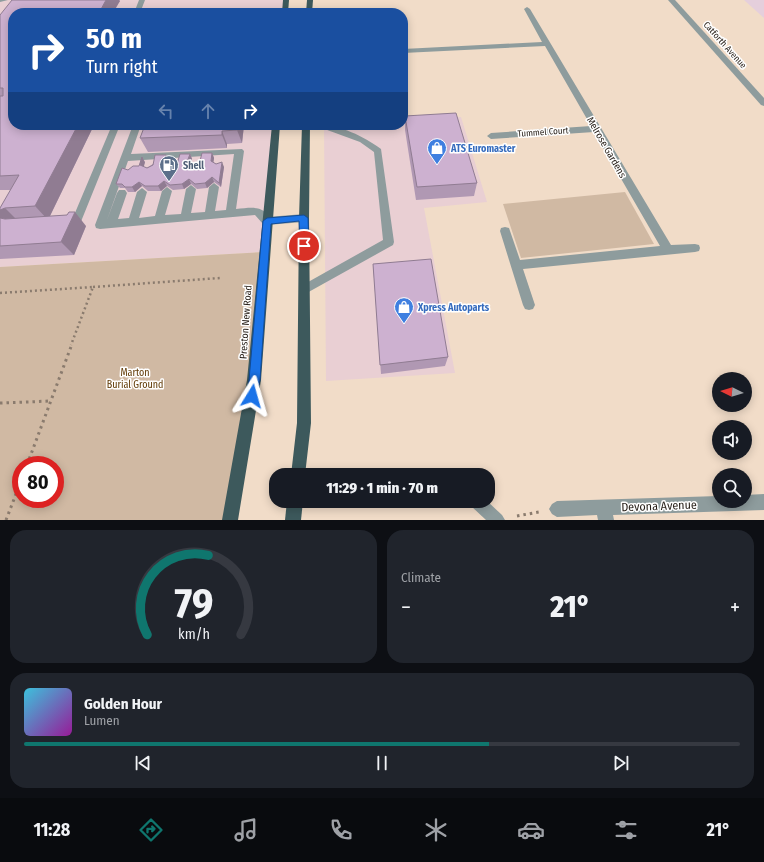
<!DOCTYPE html>
<meta charset="utf-8">
<style>
:root{--surface:#171b24;--page:#20242c;--text:#f1f3f6;--muted:#9ea1a6;--line:#363941;--accent:#0f766e}
body{margin:0;font-family:"Fira Sans Condensed",sans-serif;background:var(--page);color:var(--text);height:100vh;display:flex;flex-direction:column;font-size:15px;white-space:nowrap}
*{box-sizing:border-box;margin:0}
p{font-size:13px;color:var(--muted)}
.icon{flex:none;width:22px;height:22px;fill:none;stroke:currentColor;stroke-width:2;stroke-linecap:round;stroke-linejoin:round}
.map{position:relative;height:520px;overflow:hidden}
.panel{display:flex;flex-direction:column;gap:10px;padding:10px;background:#0d0f14;flex:1}
.panel>*{flex:none}
.top-card{position:absolute;left:8px;top:8px;width:400px;height:122px;border-radius:16px;box-shadow:0 2px 10px #0003;background:#1a4fa0;color:#fff;overflow:hidden}
.needle{width:26px;rotate:275deg}
.tools{position:absolute;left:712px;top:372px;display:grid;gap:8px}
.tools a{display:grid;place-items:center;width:40px;height:40px;border-radius:50%;background:var(--surface);box-shadow:0 2px 10px #0003;font-size:20px}
.speed{position:absolute;left:12px;top:456px;display:flex;gap:8px;font-size:20px;font-weight:700;text-align:center}
.speed>*{display:grid;place-content:center;width:52px;height:52px;border-radius:50%;background:var(--surface);box-shadow:0 2px 10px #0003;line-height:1}
.speed .limit{border:6px solid #d22;background:#fff;color:#111}
.pin{position:absolute;display:grid;place-items:center;width:34px;height:34px;color:#fff;margin:-17px;border:2px solid #fff;border-radius:50%;box-shadow:0 1px 4px #0007}
.me{position:absolute;width:44px;margin:-22px;rotate:8deg;stroke-linejoin:round;filter:drop-shadow(0 0 3px #0008)}
.turn{display:flex;align-items:center;gap:14px;height:84px;padding:0 12px;font-size:18px}
.turn .icon{width:52px;height:52px;stroke-width:2.5}
.turn b{display:block;font-size:28px;line-height:34px}
.lanes{display:flex;align-items:center;height:38px;padding:0 12px;background:#0003;justify-content:center;gap:20px;direction:ltr}
.lanes .off{opacity:.35}
.big{font-size:30px;font-weight:800;line-height:1.1}
.panel .tile{flex:1;display:flex;flex-direction:column;justify-content:center;gap:6px;min-width:0;padding:0 14px;border-radius:16px;background:var(--page)}
.panel .dial{align-items:center;gap:0}
.dial svg{height:104px;overflow:visible;fill:none;stroke:var(--line);stroke-width:7;stroke-linecap:round;text-anchor:middle}
.dial text{fill:var(--text);stroke:none}
.song{display:flex;align-items:center;gap:12px}
.cover{width:48px;height:48px;border-radius:6px;background:linear-gradient(135deg,hsl(190 70% 55%),hsl(300 70% 35%))}
.played{height:4px;border-radius:2px;background:linear-gradient(90deg,var(--accent) 65%,var(--line) 65%)}
.keys{display:flex;justify-content:space-around;direction:ltr}
.heat{display:flex;justify-content:space-between;align-items:center;font-size:22px;direction:ltr}
.panel .tiles{flex:1;display:grid;gap:10px;grid-template-columns:1fr 1fr}
.tile:last-child{grid-column:span 2}
.trip{position:absolute;left:269px;top:468px;width:226px;height:40px;border-radius:16px;background:var(--surface);box-shadow:0 2px 10px #0003;font-weight:800;line-height:40px;text-align:center}
.dock{display:flex;height:64px;justify-content:space-around;align-items:center;background:#090b0e;color:var(--muted)}
.dock .icon{width:28px;height:28px}
.dock .current{color:var(--accent)}
.dock b{font-size:18px;color:var(--text)}
.map>svg:first-child{display:block}
.commercial{fill:#e9cfd3}
.education{fill:#e5cfdc}
.green{fill:#d0b9a3;fill-rule:evenodd}
.lines{fill:none;stroke-linecap:round;stroke-linejoin:round}
.path-far1{stroke:#8a7b6e;stroke-width:2.5;stroke-dasharray:2 3;stroke-linecap:butt}
.path{stroke:#8a7b6e;stroke-width:3;stroke-dasharray:2.5 4;stroke-linecap:butt}
.service{fill:#8e9c9d;fill-rule:evenodd}
.minor{fill:#8e9c9d;fill-rule:evenodd}
.trunk{fill:#3d595c;fill-rule:evenodd}
.wall{fill:#b098b3}
.shaded-wall{fill:#907c92}
.building{fill:#cdb1d0;stroke:#907c92}
.route{fill:#1a73e8;stroke:#114b97}
.labels{text-anchor:middle;stroke-width:3;stroke-linejoin:round;paint-order:stroke}
.far-street-label{font-size:9px;fill:#251d16;stroke:#fff}
.street-label{font-size:10px;fill:#251d16;stroke:#fff}
.shop-label{font-size:10px;font-weight:bold;fill:#366cbe;stroke:#fff;text-anchor:start}
.service-label{font-size:10px;font-weight:bold;fill:#4e5e75;stroke:#fff;text-anchor:start}
.park-label{font-size:10px;fill:#603904;stroke:#fff}
.near-street-label{font-size:12px;fill:#251d16;stroke:#fff}
</style>
<div class="map">
<svg width="764" height="520" viewBox="0 0 764 520">
<rect width="100%" height="100%" fill="#f1dcc8"/>
<g class="commercial">
<polygon points="0,0 286,0 284,13 13,13 13,125 276,125 264,252 0,267"/>
<polygon points="461,117 487,202 424,208 455,373 326,381 324,125 403,125 403,120"/>
</g>
<polygon class="education" points="744,0 764,0 764,18"/>
<g class="green">
<polygon points="625,192 654,244 521,258 503,204"/>
<path d="M264 252 230 520H0V267ZM21 465H55V499H21Z"/>
</g>
<g class="lines">
<g class="path-far1">
<polyline points="93,287 220,278"/>
<polyline points="0,293 93,287 71,345"/>
</g>
<g class="path">
<polyline points="0,403 51,401"/>
<polyline points="27,465 72,344"/>
<polyline points="517,516 539,512"/>
<polyline points="6,520 21,481"/>
</g>
<g class="service">
<polygon points="139,0 145,0 140,13 134,13"/>
<polygon points="112,125 120,125 80,224 79,227 64,227 63,224 64,221 72,220"/>
<path d="M133 125H141L131 154 242 149 244 151 236 209C252 208 263 204 272 221L271 224H263L255 215 100 229 96 228 95 225ZM234 154 226 210 215 211 219 187 214 183 209 187 205 212 191 213 196 189 191 185 186 189 181 214 165 215 172 191 167 187 162 191 155 216 139 218 147 192 142 188 137 192 129 218 118 219 127 193 125 190H119L117 193 107 220 128 161Z"/>
<path d="M318 125C341 125 363 136 381 149L394 242 393 245 305 294 301 292 299 289 301 286 383 240 374 152 360 142 319 127Z"/>
</g>
<g class="minor">
<polygon points="0,0 8,0 0,2"/>
<polygon points="668,0 675,0 764,98 764,106 761,105"/>
<polygon points="527,7 530,9 671,245 695,244 699,245 700,248 699,251 695,252 523,269 535,305 533,309 529,310 525,309 523,305 500,231 501,228 505,227 509,228 520,260 660,246 594,132 491,139 487,136 491,133 591,126 545,46 403,53 403,49 542,42 524,9"/>
<polygon points="304,214 308,215 309,218 308,221 304,222 267,225 263,224 262,221 263,218 267,217"/>
<polygon points="764,494 764,510 613,515 614,520 598,520 597,515 557,517 552,514 549,509 552,504 557,501 719,496 719,501 745,501 745,495"/>
<polygon points="468,501 487,501 502,515 505,520 486,520 471,506"/>
</g>
<g class="trunk">
<polygon points="283,0 289,0 288,13 282,13"/>
<polygon points="307,0 313,0 312,13 306,13"/>
<polygon points="272,125 280,125 261,380 238,520 222,520 247,380"/>
<polygon points="302,125 310,125 309,218 311,423 305,475 291,475 297,423 299,218"/>
<polygon points="287,501 303,501 301,520 285,520"/>
</g>
</g>
<g class="wall">
<polygon points="106,0 119,0 120,1 13,125 94,125 50,216 86,226 74,255 0,259 0,208 11,190 0,190 0,15"/>
<polygon points="405,116 477,183 474,196 416,200 405,130"/>
<polygon points="244,125 242,143 227,144 227,148 148,152 140,138"/>
<polygon points="212,153 214,158 213,162 216,164 224,167 221,187 214,182 207,188 197,189 191,184 184,189 173,190 167,186 161,191 148,191 142,186 135,192 128,192 125,188 120,188 116,184 128,170 139,166 145,162 143,167 147,168 166,155 169,160 167,165 171,167 190,154 192,159 191,163 194,165"/>
<polygon points="373,264 448,357 445,366 381,374"/>
</g>
<g class="shaded-wall">
<polygon points="106,0 119,0 120,1 113,13 99,13"/>
<polygon points="78,125 94,125 48,220 35,206"/>
<polygon points="238,125 244,125 242,143 237,130"/>
<polygon points="222,131 227,144 227,148 222,135"/>
<polygon points="212,153 214,158 213,166 211,161"/>
<polygon points="190,154 192,159 190,167 187,162"/>
<polygon points="166,155 169,160 167,169 164,164"/>
<polygon points="142,157 145,162 143,170 140,165"/>
<polygon points="222,162 224,167 221,187 219,183"/>
<polygon points="212,177 214,182 207,188 205,183"/>
<polygon points="189,179 191,184 184,189 182,184"/>
<polygon points="164,181 167,186 161,191 158,186"/>
<polygon points="139,182 142,186 135,192 132,187"/>
<polygon points="5,208 19,222 0,218 0,210"/>
<polygon points="75,212 86,226 74,255 61,242"/>
</g>
<g class="building">
<polygon points="12,0 106,0 99,13 13,13 13,125 78,125 35,206 5,208 0,210 0,208 19,175 0,176 0,96 3,96 3,88 0,88 0,15"/>
<polygon points="456,113 477,183 417,187 405,116"/>
<polygon points="145,125 238,125 237,130 222,131 222,135 140,138"/>
<polygon points="202,153 212,153 211,161 216,164 222,162 219,183 212,177 205,183 195,184 189,179 182,184 170,185 164,181 158,186 145,186 139,182 132,187 125,187 122,184 116,184 122,168 128,170 133,166 139,166 142,157 140,165 147,168 153,165 155,155 166,155 164,164 171,167 177,164 180,154 190,154 187,162 194,165 200,161"/>
<polygon points="69,212 75,212 61,242 0,246 0,218 5,219 67,215"/>
<polygon points="431,259 448,357 380,365 373,264"/>
</g>
<polygon class="route" points="304,215 308,218 309,246 304,250 300,246 299,221 271,224 260,380 256,400 252,402 248,400 246,396 249,380 263,221 267,218"/>
<defs>
<g id="shop-pin" transform="scale(1)"><path d="M0 17L-7.5 6A9.5 9.5 0 1 1 7.5 6Z" fill="#3f7fe0" stroke="#fff"/><path d="M-5-2.5h2.3a2.7 3.5 0 0 1 5.4 0H5L5.5 6h-11ZM-1.5-2.5h3a1.5 2.3 0 0 0-3 0Z" fill="#fff"/></g>
<g id="fuel-pin" transform="scale(1)"><path d="M0 17L-7.5 6A9.5 9.5 0 1 1 7.5 6Z" fill="#5c6f8a" stroke="#fff"/><path d="M-5.5-6h7V0h2V4h1.3V-2.5L3-4.5l.8-.8L6-3V5H2.5V1h-1V6h-7ZM-4.2-4.7v3.2H.2V-4.7Z" fill="#fff"/></g>
</defs>
<g fill-rule="evenodd">
<use href="#shop-pin" x="437" y="148"/>
<use href="#fuel-pin" x="169" y="165"/>
<use href="#shop-pin" x="404" y="307"/>
</g>
<g class="labels">
<g class="far-street-label">
<text transform="translate(725 45) rotate(48)" y="3">Catforth Avenue</text>
<text transform="translate(543 132) rotate(-4)" y="3">Tummel Court</text>
</g>
<g class="street-label">
<text transform="translate(607 147) rotate(60)" y="4">Melrose Gardens</text>
<text transform="translate(245 322) rotate(-86)" y="4">Preston New Road</text>
</g>
<g class="shop-label">
<text x="451" y="152">ATS Euromaster</text>
<text x="418" y="311">Xpress Autoparts</text>
</g>
<g class="service-label">
<text x="183" y="169">Shell</text>
</g>
<g class="park-label">
<text x="135" y="376">Marton<tspan x="135" dy="12">Burial Ground</tspan></text>
</g>
<g class="near-street-label">
<text transform="translate(659 506) rotate(-2)" y="4">Devona Avenue</text>
</g>
</g>
</svg>
<div class="tools">
<a><svg class="needle" viewBox="-14 -14 28 28"><path d="M0-13l5 13h-10z" fill="#e53935"/><path d="M0 13l5-13h-10z" fill="#9ea1a6"/></svg></a>
<a><svg class="icon" aria-label="sound" viewBox="0 0 24 24"><path d="M4 9h4l5-4v14l-5-4H4zM17 9q2 3 0 6"/></svg></a>
<a><svg class="icon" aria-label="search" viewBox="0 0 24 24"><circle cx="10" cy="10" r="6"/><path d="M15 15l6 6"/></svg></a>
</div>
<div class="speed"><div class="limit">80</div></div>
<div class="pin" style="left:304px;top:246px;background:#d93025"><svg class="icon" aria-label="arrive" viewBox="0 0 24 24"><path d="M6 21V4h12l-3 4 3 4H6"/></svg></div>
<svg class="me" style="left:252px;top:396px" viewBox="-20 -20 40 40"><path d="M0-17L14 15 0 8-14 15z" fill="#1a73e8" stroke="#fff" stroke-width="4"/></svg>
<div class="trip">11:29 · 1 min · 70 m</div>
<div class="top-card">
<div class="turn"><svg class="icon" aria-label="right" viewBox="0 0 24 24"><path d="M7 20v-9h11M14 6l5 5-5 5"/></svg><div><b>50 m</b>Turn right</div></div>
<div class="lanes"><svg class="icon off" aria-label="left" viewBox="0 0 24 24"><path d="M17 20v-9H6M10 6l-5 5 5 5"/></svg><svg class="icon off" aria-label="ahead" viewBox="0 0 24 24"><path d="M12 20V5M6 11l6-6 6 6"/></svg><svg class="icon" aria-label="right" viewBox="0 0 24 24"><path d="M7 20v-9h11M14 6l5 5-5 5"/></svg></div>
</div>
</div>
<section class="panel">
<div class="tiles">
<div class="tile dial"><svg viewBox="0 0 100 80">
<path d="M14 69A42 42 0 1 1 86 69"/>
<path d="M14 69A42 42 0 0 1 61 8" stroke="#0f766e"/>
<text x="50" y="56" font-size="32" font-weight="700">79</text>
<text x="50" y="72" font-size="11">km/h</text>
</svg></div>
<div class="tile"><p>Climate</p>
<div class="heat"><a>−</a><b class="big">21°</b><a>+</a></div>
</div>
<div class="tile">
<div class="song"><i class="cover"></i><div><b>Golden Hour</b><p>Lumen</p></div></div>
<div class="played"></div>
<div class="keys"><svg class="icon" aria-label="previous" viewBox="0 0 24 24"><path d="M18 5L8 12l10 7zM5 5v14"/></svg><svg class="icon" aria-label="pause" viewBox="0 0 24 24"><path d="M8 5v14M16 5v14"/></svg><svg class="icon" aria-label="next" viewBox="0 0 24 24"><path d="M6 5l10 7-10 7zM19 5v14"/></svg></div>
</div>
</div>
</section>
<nav class="dock">
<b>11:28</b>
<svg class="icon current" aria-label="directions" viewBox="0 0 24 24"><path d="M12 3l9 9-9 9-9-9zM9 14v-3h6M13 9l2 2-2 2"/></svg>
<svg class="icon" aria-label="music" viewBox="0 0 24 24"><path d="M9 18V5l10-2v13"/><circle cx="6" cy="18" r="3"/><circle cx="16" cy="16" r="3"/></svg>
<svg class="icon" aria-label="phone" viewBox="0 0 24 24"><path d="M5 4h4l2 5-3 2q2 4 5 5l2-3 5 2v4C11 20 4 13 5 4z"/></svg>
<svg class="icon" aria-label="climate" viewBox="0 0 24 24"><path d="M12 3v18M4 7l16 10M4 17L20 7"/></svg>
<svg class="icon" aria-label="car" viewBox="0 0 24 24"><path d="M5 17H2v-5l4-1 3-4h7l3 4 3 1v5h-3M9 17h6M6 11h13"/><circle cx="7" cy="17" r="2"/><circle cx="17" cy="17" r="2"/></svg>
<svg class="icon" aria-label="filters" viewBox="0 0 24 24"><path d="M4 7h16M4 17h16"/><circle cx="9" cy="7" r="2"/><circle cx="15" cy="17" r="2"/></svg>
<b>21°</b>
</nav>
